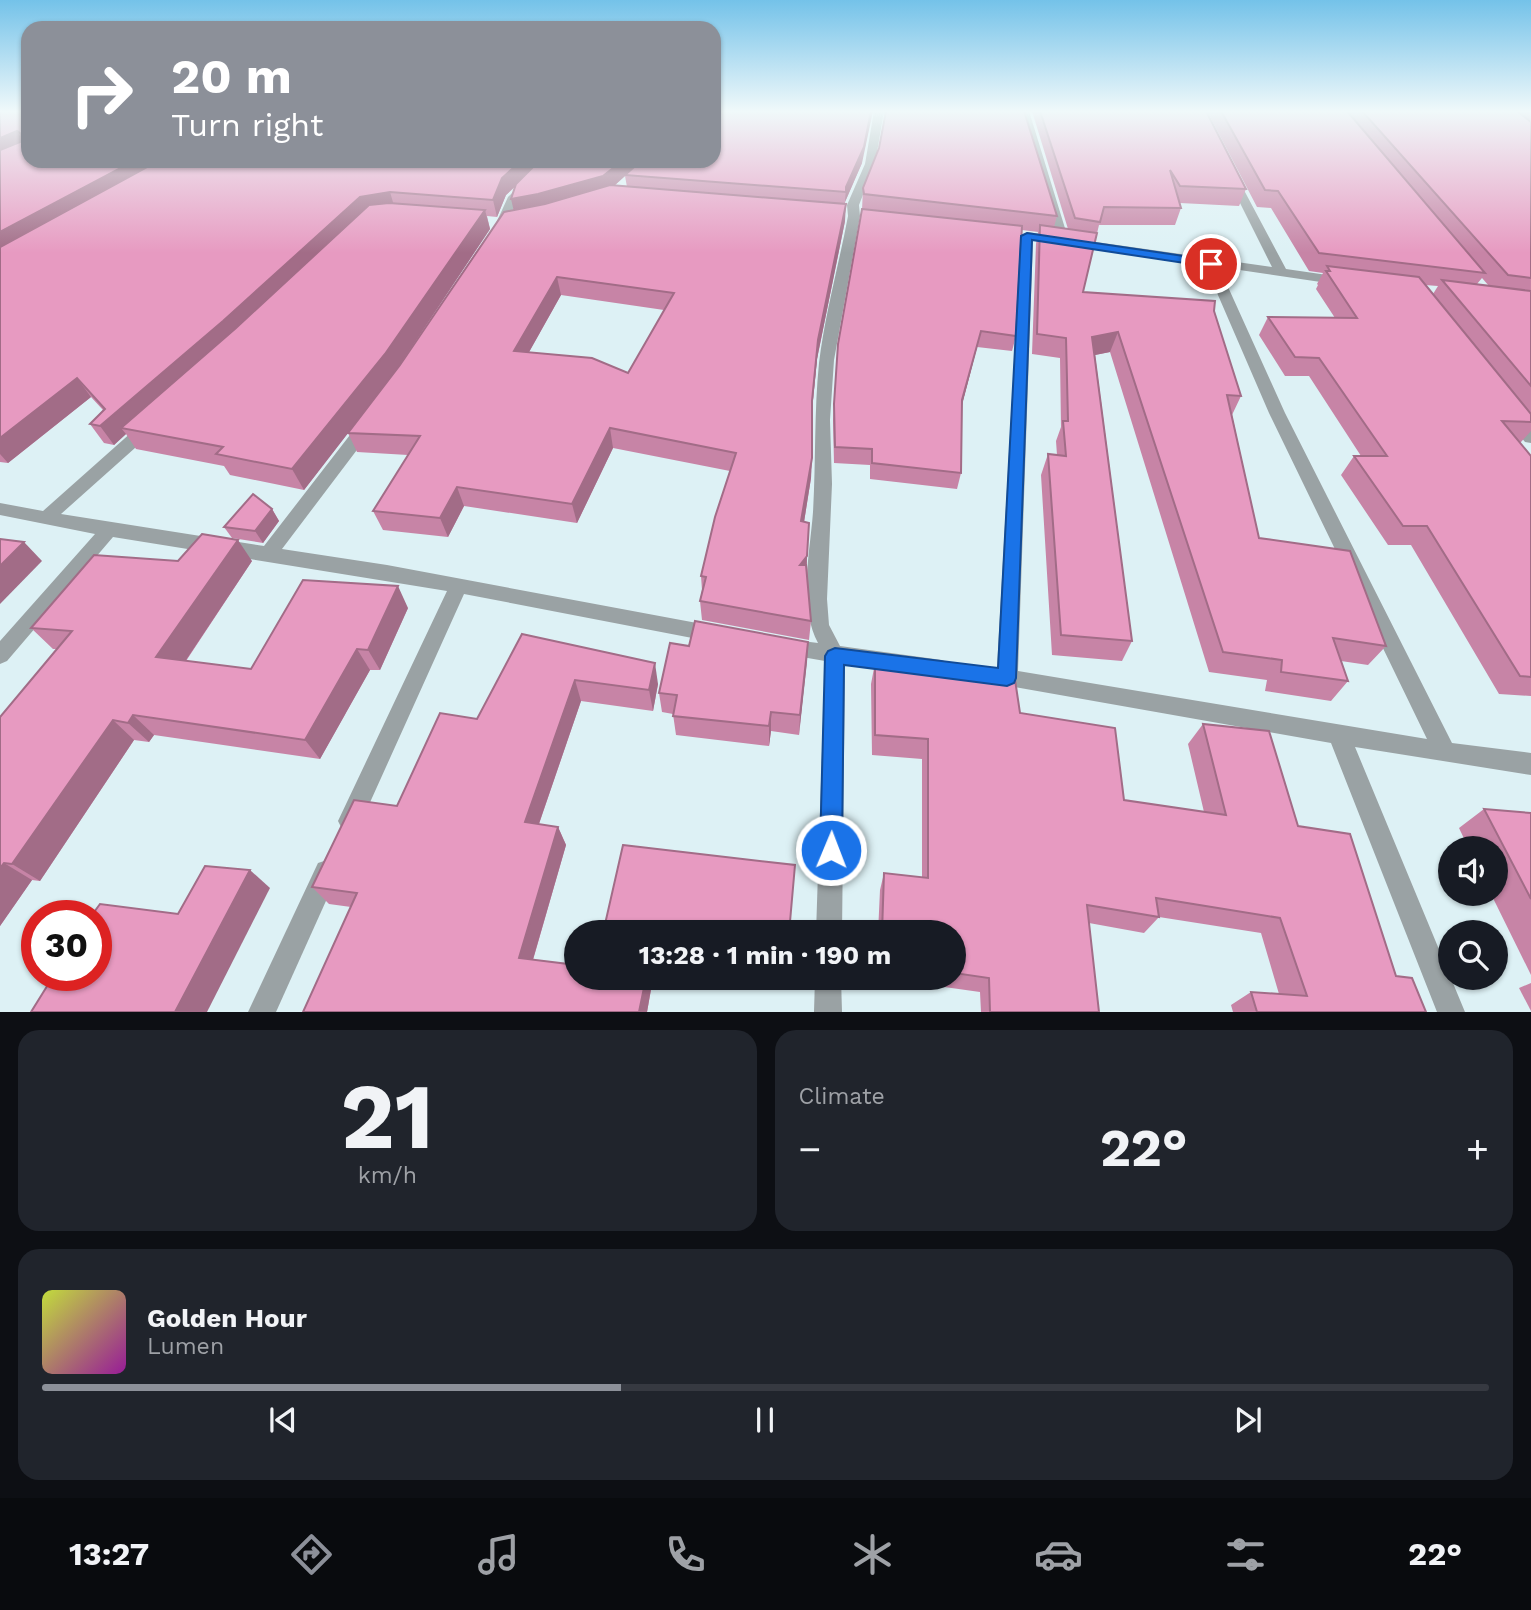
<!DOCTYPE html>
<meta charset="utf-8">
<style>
:root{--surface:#171b24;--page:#20242c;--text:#f1f3f6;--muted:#9ea1a6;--line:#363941;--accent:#8c9099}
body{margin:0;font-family:"Work Sans",sans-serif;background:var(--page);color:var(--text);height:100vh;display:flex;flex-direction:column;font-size:26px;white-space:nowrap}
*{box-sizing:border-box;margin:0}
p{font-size:23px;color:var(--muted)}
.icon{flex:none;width:38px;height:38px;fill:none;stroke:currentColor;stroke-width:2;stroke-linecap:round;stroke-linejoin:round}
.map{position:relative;height:1012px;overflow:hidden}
.sheet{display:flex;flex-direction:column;gap:18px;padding:18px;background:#0d0f14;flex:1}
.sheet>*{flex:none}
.guide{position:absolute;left:21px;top:21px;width:700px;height:147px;border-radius:21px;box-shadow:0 2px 5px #0004;background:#8c9099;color:#fff;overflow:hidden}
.fabs{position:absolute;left:1438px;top:836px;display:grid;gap:14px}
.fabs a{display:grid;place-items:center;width:70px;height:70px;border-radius:50%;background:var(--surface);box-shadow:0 2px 5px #0004;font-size:35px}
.speed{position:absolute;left:21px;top:900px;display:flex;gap:14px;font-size:35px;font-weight:700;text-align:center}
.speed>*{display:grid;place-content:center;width:91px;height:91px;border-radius:50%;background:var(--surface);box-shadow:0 2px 5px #0004;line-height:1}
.speed .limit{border:10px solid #d22;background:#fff;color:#111}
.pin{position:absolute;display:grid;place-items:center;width:60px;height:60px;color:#fff;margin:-30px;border:4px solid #fff;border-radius:50%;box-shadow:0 2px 7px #0007}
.me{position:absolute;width:77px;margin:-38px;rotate:1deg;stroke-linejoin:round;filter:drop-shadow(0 0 5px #0008)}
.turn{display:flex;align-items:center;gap:24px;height:147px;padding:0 35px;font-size:32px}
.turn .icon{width:91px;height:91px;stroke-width:2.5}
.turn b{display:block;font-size:49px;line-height:60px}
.big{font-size:52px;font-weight:700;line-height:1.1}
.sheet .widget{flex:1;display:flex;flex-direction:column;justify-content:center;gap:10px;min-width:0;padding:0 24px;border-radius:21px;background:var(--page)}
.sheet .dial{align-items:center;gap:0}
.dial b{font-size:91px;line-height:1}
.song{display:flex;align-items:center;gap:21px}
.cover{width:84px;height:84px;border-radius:10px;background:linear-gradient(135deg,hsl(70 70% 55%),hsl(300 70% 35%))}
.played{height:7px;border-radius:4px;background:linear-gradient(90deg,var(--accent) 40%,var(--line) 40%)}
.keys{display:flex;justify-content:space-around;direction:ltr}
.heat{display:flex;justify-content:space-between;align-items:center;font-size:38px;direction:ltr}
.sheet .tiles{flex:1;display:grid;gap:18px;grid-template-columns:1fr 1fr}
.widget:last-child{grid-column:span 2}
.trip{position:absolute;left:564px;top:920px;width:402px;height:70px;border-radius:35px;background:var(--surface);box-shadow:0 2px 5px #0004;font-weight:700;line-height:70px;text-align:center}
.tabs{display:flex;height:112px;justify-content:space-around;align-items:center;background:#090b0e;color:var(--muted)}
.tabs .icon{width:49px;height:49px}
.tabs .current{color:var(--accent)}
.tabs b{font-size:32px;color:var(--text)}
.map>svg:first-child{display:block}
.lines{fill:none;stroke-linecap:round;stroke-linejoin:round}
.minor{fill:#9aa2a4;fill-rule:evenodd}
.wall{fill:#c784a6;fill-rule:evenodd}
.shaded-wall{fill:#a26c87}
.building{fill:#e79ac1;stroke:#a26c87;stroke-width:2;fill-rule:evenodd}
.route{fill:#1a73e8;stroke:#114b97;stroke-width:2}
</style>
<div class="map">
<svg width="1531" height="1012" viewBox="0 0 1531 1012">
<rect width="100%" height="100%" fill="#ddf1f5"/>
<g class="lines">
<g class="minor">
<path d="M874 111H884L875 164 859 205 860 216 834 360 830 420 832 484 827 599 829 625 840 646 942 660 949 663 952 669 949 675 942 678 845 664 842 933H816L825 661 779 653 776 647 779 641 786 639 818 643C798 605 810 553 813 512 816 462 814 412 819 363 825 314 839 264 848 216L847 205 865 164Z"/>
<path d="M1019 111H1029L1068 238 1272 267 1227 177 1232 174 1237 177 1286 269 1341 277 1348 281 1341 285 1219 267 1285 413 1452 743 1531 753V775L1355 747 1465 1012H1437L1331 743 987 682 984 676 987 670 997 668 1021 236 1027 232 1056 236ZM1033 240 1205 265 1269 413 1427 739 1018 671Z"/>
<polygon points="545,161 556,161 517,200 502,235 494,235 492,232 508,197"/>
<polygon points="1512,412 1518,413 1531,428 1531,443 1525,442 1504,417"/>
<polygon points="366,421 372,422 374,426 372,430 282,549 387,565 713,626 720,628 723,634 720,640 713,642 464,594 358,829 350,833 342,829 338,821 447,591 113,537 7,661 0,664 0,641 95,534 0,515 0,503 43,511 142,423 148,422 156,427 154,431 61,514 264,546 360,422"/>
<polygon points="327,860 336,863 339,872 276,1012 248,1012 318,863"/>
<polygon points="815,978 841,978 842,1012 814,1012"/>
</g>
</g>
<g class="wall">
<path d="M0 111H28V161L862 163 845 202V221L817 359 812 410 811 478 804 522 811 621 809 640 702 620 700 601 702 590 701 576 730 471 613 448 577 523 464 506 448 537 383 530 373 511 408 455 357 452 348 433 304 490 230 475 224 466 136 449 126 434 114 445 104 443 90 424 103 410 91 397 8 463 0 462ZM625 176 627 187 614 186ZM515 187 513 210 399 366 490 229 487 216 497 217 506 195ZM561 295 664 310 628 373 529 352Z"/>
<polygon points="1032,111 1206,111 1246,189 1239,206 1180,203 1181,208 1175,225 1099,225 1083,292 1214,311 1241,396 1232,415 1259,538 1386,646 1368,665 1341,661 1348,681 1331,701 1265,691 1267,680 1209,672 1110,352 1095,355 1132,641 1122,661 1052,655 1041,475 1048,454 1057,455 1056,441 1061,427 1060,358 1032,354 1036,244 1038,232 1022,230 1016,336 1012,351 977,347 962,404 961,473 957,489 870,479 870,465 834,463 833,420 838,344 862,210 863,188 879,148 1057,216 1054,227 1068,229"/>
<path d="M1207 111H1531V431L1521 442H1519L1531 456V696L1499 694 1411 545H1388L1341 475 1354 456H1361L1309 376H1285L1259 335 1268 317 1335 318 1316 289 1318 285 1317 284 1323 273 1309 271 1271 208 1257 207ZM1482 278 1489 286 1477 284ZM1425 285 1438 286 1433 294Z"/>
<polygon points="272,509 279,521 263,543 232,538 224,527"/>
<polygon points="178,561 252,561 186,661 251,669 408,608 380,670 370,670 320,759 154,735 149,742 134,740 40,881 32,880 0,926 0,717 57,649 53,649 31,628"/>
<polygon points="522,634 658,684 653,711 581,701 539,824 558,827 566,845 533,960 653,978 647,1012 303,1012 351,907 329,904 312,887 397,806 477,719"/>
<polygon points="808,642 799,735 771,731 769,746 676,735 673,714 662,712 659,693 689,646"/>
<polygon points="875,663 1020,713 1124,800 1204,812 1188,744 1203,724 1298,826 1396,976 1426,1012 1233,1012 1231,1005 1251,992 1279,994 1261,933 1159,917 1144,933 1089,923 1099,1012 981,1012 980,992 880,978 954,978 954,933 878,933 880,890 884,873 922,878 922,759 872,755 871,684"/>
<polygon points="1484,809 1531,813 1531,975 1491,894 1496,894 1496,849 1469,849 1459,828"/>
<polygon points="1531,983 1531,1011 1519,988"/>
</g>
<g class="shaded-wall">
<polygon points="871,111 873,111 862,163 845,202 846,187"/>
<polygon points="17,131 27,148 0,158 0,138"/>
<polygon points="134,161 173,161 0,257 0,232"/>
<polygon points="521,161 542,161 506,195 497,217 493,200 502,178"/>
<polygon points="622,161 644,161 625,175 625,176 606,193 515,216 511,199"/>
<polygon points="390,192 395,209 121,428 126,434 114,445 100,426 360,197"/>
<polygon points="846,204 845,221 817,359 811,420 818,340"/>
<polygon points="485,210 490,229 393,375 304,490 292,469"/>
<polygon points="557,277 561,295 519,370 514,351"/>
<polygon points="981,331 977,347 959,417 962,400"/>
<polygon points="1118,332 1110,352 1085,357 1092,337"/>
<polygon points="77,378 91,397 8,463 0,454 0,438"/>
<polygon points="610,428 613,448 577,523 572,504"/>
<polygon points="812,458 811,478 801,541 801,521"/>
<polygon points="457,487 464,506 448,537 440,518"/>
<polygon points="272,509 279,521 263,543 255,531"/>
<polygon points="809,523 806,576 800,565"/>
<polygon points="238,540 252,561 174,678 156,657"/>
<polygon points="24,542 42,561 0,604 0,566"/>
<polygon points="398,586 408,608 380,670 368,650"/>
<polygon points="808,642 807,662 799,735 800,715"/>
<polygon points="357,649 370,670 320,759 305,740"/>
<polygon points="655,663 658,684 653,711 649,690"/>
<polygon points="575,680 581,701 533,841 525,822"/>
<polygon points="771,712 771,731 769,746 769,726"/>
<polygon points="133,715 154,735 149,742 128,723"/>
<polygon points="113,720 134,740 40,881 12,864"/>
<polygon points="558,827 566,845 529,973 519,958"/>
<polygon points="4,863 32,880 0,926 0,868"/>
<polygon points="250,870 270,888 207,1012 175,1012"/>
<polygon points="646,978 653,978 647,1012 639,1012"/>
</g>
<g class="building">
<polygon points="0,111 28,111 28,161 134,161 0,232 0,150 20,142 21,134 17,131 0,138"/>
<polygon points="714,111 871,111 864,147 846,187 846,192 625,175 641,161 714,161"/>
<polygon points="886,111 1024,111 1057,216 864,194 863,188 879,148"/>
<polygon points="1040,111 1206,111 1246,189 1180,186 1170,170 1181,208 1104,207 1100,222 1075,218"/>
<polygon points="1221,111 1347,111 1485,273 1319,253 1278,191 1265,190"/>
<polygon points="1362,111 1517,111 1531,122 1531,278 1508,275"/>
<polygon points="158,161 521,161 502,178 493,200 390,192 360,197 223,321 100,426 90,424 105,409 77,378 0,438 0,247"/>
<polygon points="539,161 622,161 603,176 538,194 511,199 516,184"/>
<path d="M610 185 846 204 818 340 812 401V458L801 521 809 523 807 556 800 565H806L811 621 700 601 706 577 701 576 715 517 736 453 610 428 572 504 457 487 440 518 373 511 420 436 348 433 400 365 504 212 545 204ZM557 277 674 293 628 373 592 358 514 351Z"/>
<polygon points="389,203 485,210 385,354 292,469 216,454 223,447 121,428 236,328 369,205"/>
<polygon points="862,209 1022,226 1016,336 981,331 962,400 961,473 872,463 872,449 835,447 834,404 838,344"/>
<polygon points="1040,225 1097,233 1083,292 1215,301 1214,311 1241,396 1227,395 1259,538 1350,551 1386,646 1333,638 1348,681 1281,672 1282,660 1223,652 1118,332 1092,337 1132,641 1061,635 1048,454 1066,456 1063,421 1068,421 1066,338 1037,334"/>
<polygon points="1327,266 1419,277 1531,414 1531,422 1502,421 1531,456 1531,677 1520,676 1427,526 1403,526 1354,456 1387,456 1319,358 1295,357 1268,317 1357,318 1326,271 1330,271"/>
<polygon points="1442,280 1531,291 1531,386"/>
<polygon points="253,494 272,509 255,531 224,527"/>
<polygon points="202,534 238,540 156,657 251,669 303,580 398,586 368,650 357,649 305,740 133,715 128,723 113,720 12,864 4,863 0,868 0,717 72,631 31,628 94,555 178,561"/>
<polygon points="0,539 24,542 0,566"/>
<polygon points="695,621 808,642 800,715 771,712 769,726 673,716 677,695 659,693 670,643 689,646"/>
<polygon points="522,634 655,663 649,690 575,680 525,822 558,827 519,958 576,965 576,978 646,978 639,1012 303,1012 357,893 312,887 354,800 397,806 440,713 477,719"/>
<polygon points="875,663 1014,673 1020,713 1115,728 1124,800 1226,815 1203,724 1269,731 1298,826 1350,834 1396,976 1412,978 1426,1012 1257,1012 1251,992 1307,996 1280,918 1156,898 1159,917 1087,905 1099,1012 990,1012 989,978 954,973 954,933 882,933 884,873 928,878 928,739 875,735"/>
<polygon points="1484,809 1531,813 1531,899"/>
<polygon points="623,845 795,865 789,933 603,933"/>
<polygon points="205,866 250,870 175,1012 31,1012 54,975 96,975 96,915 92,915 100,904 178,914"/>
</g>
<linearGradient id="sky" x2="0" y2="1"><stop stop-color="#74c2e9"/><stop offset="0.44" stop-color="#f0f9fa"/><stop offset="1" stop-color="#f0f9fa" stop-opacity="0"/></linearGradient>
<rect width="1531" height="253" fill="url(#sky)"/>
<polygon class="route" points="1027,233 1211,260 1217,264 1211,267 1032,240 1016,678 1014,683 1007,686 844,665 842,850 839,858 831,861 823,858 820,850 825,656 828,651 835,648 998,668 1021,236"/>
</svg>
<div class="fabs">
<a><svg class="icon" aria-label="sound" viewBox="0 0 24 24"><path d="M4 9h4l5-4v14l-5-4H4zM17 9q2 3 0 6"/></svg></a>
<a><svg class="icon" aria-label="search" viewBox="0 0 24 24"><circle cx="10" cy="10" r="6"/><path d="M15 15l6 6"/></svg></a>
</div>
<div class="speed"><div class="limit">30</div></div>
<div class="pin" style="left:1211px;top:264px;background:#d93025"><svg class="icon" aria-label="arrive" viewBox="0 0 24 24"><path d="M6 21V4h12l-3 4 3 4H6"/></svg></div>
<svg class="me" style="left:831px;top:850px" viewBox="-20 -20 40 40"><circle r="17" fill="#1a73e8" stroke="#fff" stroke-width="3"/><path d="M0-11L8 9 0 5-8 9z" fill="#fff"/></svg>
<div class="trip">13:28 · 1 min · 190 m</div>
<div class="guide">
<div class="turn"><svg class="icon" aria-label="right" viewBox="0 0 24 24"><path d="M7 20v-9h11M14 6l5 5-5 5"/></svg><div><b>20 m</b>Turn right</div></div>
</div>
</div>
<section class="sheet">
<div class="tiles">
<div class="widget dial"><b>21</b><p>km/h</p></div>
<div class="widget"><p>Climate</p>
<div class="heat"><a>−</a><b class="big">22°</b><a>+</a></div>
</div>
<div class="widget">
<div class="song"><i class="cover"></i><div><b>Golden Hour</b><p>Lumen</p></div></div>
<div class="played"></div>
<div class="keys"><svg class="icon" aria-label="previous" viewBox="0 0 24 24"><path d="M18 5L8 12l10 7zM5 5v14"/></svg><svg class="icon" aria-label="pause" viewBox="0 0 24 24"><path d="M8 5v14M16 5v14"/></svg><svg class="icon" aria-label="next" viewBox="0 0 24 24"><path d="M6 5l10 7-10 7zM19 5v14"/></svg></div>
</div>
</div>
</section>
<nav class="tabs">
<b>13:27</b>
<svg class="icon current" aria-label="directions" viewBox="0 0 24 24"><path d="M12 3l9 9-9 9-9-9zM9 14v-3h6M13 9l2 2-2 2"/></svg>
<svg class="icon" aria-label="music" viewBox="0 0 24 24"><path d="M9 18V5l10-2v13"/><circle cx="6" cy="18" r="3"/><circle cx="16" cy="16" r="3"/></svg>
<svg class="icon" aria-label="phone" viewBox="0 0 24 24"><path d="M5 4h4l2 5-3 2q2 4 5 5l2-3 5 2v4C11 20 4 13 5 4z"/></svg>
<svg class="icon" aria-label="climate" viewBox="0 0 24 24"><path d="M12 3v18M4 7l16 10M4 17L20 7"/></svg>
<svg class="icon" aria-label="car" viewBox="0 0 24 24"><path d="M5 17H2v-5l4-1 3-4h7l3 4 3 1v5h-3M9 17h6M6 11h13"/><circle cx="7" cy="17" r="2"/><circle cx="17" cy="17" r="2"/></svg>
<svg class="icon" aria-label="filters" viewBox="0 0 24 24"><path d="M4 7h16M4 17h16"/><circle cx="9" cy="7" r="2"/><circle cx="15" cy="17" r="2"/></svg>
<b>22°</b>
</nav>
